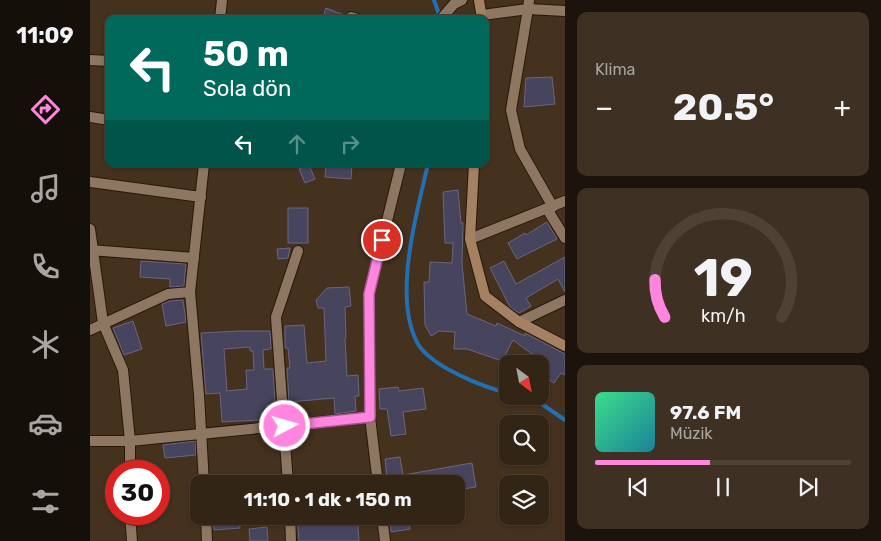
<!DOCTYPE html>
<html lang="tr">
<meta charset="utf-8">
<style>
:root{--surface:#332516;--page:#3e3123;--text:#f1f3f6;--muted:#a9a5a1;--line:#4e4235;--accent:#ff85df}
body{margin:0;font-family:Rubik,sans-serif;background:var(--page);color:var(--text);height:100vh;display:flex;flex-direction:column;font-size:19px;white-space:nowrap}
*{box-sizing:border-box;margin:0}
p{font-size:16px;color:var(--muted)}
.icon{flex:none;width:28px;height:28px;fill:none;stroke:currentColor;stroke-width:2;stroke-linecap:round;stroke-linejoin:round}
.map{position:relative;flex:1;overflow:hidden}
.panel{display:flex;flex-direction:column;gap:12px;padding:12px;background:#1c140c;width:316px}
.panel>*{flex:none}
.top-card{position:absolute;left:15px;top:15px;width:384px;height:152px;border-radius:10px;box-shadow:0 1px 4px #0004,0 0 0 1px var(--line);background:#00695c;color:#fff;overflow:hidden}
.needle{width:32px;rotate:148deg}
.tools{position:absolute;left:409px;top:355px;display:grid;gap:10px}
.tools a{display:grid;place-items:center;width:50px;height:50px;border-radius:10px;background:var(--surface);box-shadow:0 1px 4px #0004,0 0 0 1px var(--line);font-size:25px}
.speed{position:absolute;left:15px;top:460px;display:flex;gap:10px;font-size:25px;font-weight:700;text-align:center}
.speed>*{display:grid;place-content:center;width:65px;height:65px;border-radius:50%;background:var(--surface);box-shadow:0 1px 4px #0004,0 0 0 1px var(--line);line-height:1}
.speed .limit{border:8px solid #d22;background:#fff;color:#111}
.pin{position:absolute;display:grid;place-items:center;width:42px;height:42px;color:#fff;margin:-21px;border:2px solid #fff;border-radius:50%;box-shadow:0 1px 5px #0007}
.me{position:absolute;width:55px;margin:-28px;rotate:84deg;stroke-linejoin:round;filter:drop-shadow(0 0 4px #0008)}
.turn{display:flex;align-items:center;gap:18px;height:105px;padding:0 15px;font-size:22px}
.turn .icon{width:65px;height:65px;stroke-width:2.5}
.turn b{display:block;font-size:35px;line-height:42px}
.lanes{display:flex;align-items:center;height:48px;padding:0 15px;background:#0003;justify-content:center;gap:25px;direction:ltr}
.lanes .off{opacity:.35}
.big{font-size:38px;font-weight:700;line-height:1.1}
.panel .tile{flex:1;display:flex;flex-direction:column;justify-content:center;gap:8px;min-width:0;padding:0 18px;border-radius:10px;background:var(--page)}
.panel .dial{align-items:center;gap:0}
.dial svg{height:130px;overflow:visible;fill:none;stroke:var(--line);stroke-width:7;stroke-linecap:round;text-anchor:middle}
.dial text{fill:var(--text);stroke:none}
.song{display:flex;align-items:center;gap:15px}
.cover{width:60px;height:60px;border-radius:8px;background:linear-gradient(135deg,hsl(150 70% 55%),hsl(190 70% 35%))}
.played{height:5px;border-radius:2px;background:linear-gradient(90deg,var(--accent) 45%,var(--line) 45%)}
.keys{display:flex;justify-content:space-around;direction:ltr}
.heat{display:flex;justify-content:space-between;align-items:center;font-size:28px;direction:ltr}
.trip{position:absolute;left:100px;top:475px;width:275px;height:50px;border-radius:10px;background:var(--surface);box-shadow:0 1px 4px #0004,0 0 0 1px var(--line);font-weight:700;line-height:50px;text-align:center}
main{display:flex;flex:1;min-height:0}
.tab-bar{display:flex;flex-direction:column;width:90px;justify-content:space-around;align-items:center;background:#140f09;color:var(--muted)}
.tab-bar .icon{width:35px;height:35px}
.tab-bar .on{color:var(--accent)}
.tab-bar b{font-size:22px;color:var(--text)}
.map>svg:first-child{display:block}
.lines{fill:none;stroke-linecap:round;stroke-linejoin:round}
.stream{stroke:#236fb0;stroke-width:4}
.building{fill:#47445d;stroke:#6a6681;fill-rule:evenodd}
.minor-casing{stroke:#2a1806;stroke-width:12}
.secondary-casing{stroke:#2a1806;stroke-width:12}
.minor{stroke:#8e7762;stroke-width:10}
.secondary{stroke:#a48162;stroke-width:10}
.route-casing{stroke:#a65691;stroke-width:12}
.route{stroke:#ff85df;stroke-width:9}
</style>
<main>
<nav class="tab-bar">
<b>11:09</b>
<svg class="icon on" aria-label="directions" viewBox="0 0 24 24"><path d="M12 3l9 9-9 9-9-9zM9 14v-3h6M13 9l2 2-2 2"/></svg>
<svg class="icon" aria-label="music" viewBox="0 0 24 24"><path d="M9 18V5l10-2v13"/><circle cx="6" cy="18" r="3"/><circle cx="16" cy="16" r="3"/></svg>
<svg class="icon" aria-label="phone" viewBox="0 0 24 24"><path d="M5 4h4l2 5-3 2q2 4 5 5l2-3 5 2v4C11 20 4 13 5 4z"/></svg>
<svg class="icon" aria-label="climate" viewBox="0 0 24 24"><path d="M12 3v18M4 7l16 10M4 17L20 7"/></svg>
<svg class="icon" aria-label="car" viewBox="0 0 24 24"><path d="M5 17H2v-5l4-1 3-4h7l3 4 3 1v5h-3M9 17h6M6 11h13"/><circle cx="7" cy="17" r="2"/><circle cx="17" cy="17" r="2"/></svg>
<svg class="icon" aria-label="filters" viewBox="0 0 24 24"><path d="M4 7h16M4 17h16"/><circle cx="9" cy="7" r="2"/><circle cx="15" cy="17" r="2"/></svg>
</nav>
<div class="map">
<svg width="475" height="541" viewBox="0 0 475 541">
<rect width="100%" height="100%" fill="#44311e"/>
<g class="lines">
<g class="stream">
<polyline points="344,0 350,17"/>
<path d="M338 164C327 212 302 298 328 344 342 367 393 387 418 393"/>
<polyline points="431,396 446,400 475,420"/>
</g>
</g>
<g class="building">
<polygon points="236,8 254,15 254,19 232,19"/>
<polygon points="462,77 465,104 434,107 436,78"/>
<polygon points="236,164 262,164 261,179 235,177"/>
<polygon points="219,165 225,179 215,183 209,169"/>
<polygon points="368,190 371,223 373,223 372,264 377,314 406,326 407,323 435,336 435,333 475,354 475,375 471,373 464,383 450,374 454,363 423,340 412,361 377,349 364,349 365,332 349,331 341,336 335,325 334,282 339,282 340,262 362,263 363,243 355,243 353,192"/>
<rect x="198" y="208" width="20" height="35"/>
<polygon points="457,222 467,239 427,259 418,243 435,233 436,235"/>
<polygon points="200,248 198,258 188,259 187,249"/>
<polygon points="475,257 475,292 468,279 436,298 441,306 429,313 420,307 400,268 414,261 426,284"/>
<polygon points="51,261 96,264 94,286 80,287 80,279 50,277"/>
<polygon points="259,287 261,306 255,307 256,338 255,338 257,376 268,375 269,396 265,396 266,411 245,414 244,398 199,402 197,368 200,368 198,348 195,348 195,326 214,325 217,363 236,361 234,308 228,308 226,300 237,288"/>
<polygon points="93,300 96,322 76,326 72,304 80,301"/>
<polygon points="43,321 52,349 34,355 23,328"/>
<path d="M149 331H180L181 349 173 350 174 369H183L186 419 132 422 130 393 116 394 111 333ZM160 347V351H163L164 370H156L157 389 137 391 134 349Z"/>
<polygon points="308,387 309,391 333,388 336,409 313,412 316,434 301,436 297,409 290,409 289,389"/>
<polygon points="105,441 106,455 75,458 73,445"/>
<polygon points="310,457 313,475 382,463 386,487 366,490 366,484 295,484 294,478 297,478 295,459"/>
<polygon points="123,516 149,516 150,528 124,530"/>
<polygon points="207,516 267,516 269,541 209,541"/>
<polygon points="299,516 318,516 320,529 301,532"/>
<polygon points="177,527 178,541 160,541 159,529"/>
</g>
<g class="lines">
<g class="minor-casing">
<g id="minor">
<polyline points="392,15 438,9 439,0"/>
<polyline points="261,17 268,19"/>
<polyline points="130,19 132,0"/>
<polyline points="351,19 364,4 372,0"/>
<polyline points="0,60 19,61"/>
<polyline points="0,117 19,120"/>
<polyline points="0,182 111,197"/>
<polyline points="463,207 430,149 421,110 438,9 475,11"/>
<polyline points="457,209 475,238"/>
<polyline points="0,229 13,323 33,370 40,441 40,471"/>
<polyline points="380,239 475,201"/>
<polyline points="0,250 104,258"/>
<polyline points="100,292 109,395 114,484"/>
<polyline points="429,322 475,300"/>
<polyline points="0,330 78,294 100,292 114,164"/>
<polyline points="0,441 40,441 280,417"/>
<polyline points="198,484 186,317 208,251"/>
<polyline points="288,484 280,417 279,294 311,164"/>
<polyline points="40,514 42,541"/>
<polyline points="116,516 117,541"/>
<polyline points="200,516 201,541"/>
<polyline points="292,516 295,541"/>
</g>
</g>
<g class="secondary-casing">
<g id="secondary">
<polyline points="389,0 392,19"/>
<polyline points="384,164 380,239 395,296 429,322 475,346"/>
</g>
</g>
<use href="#minor" class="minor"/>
<use href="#secondary" class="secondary"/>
</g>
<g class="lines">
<g class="route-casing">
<polyline id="route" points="195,426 280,417 279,294 292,240"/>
</g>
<use href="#route" class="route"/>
</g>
</svg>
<div class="tools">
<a><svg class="needle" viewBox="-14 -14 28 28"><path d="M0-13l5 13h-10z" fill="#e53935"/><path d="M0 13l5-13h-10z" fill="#a9a5a1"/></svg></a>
<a><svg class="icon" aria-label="search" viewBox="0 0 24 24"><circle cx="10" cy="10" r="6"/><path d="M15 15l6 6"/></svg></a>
<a><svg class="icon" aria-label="layers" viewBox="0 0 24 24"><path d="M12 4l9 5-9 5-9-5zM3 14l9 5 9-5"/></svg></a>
</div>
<div class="speed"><div class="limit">30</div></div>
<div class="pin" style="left:292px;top:240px;background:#d93025"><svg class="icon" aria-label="arrive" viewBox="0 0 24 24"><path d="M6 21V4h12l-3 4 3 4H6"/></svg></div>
<svg class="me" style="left:195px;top:426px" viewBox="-20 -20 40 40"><circle r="17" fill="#ff85df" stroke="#fff" stroke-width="3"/><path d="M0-11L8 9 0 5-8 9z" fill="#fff"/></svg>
<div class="trip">11:10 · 1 dk · 150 m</div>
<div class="top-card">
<div class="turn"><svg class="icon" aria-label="left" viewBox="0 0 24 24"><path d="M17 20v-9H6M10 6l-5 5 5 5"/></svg><div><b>50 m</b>Sola dön</div></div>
<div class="lanes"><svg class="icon" aria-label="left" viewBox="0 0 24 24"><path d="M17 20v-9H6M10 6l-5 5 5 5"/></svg><svg class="icon off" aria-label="ahead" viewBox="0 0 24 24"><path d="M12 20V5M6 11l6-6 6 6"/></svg><svg class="icon off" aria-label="right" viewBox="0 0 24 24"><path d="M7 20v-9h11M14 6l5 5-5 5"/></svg></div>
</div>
</div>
<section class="panel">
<div class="tile"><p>Klima</p>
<div class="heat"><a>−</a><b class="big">20.5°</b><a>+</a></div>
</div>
<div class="tile dial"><svg viewBox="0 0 100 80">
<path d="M14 69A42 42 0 1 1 86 69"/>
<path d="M14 69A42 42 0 0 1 8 46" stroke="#ff85df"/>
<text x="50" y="56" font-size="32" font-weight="700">19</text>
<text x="50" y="72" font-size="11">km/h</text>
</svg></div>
<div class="tile">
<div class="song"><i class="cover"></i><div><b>97.6 FM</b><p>Müzik</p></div></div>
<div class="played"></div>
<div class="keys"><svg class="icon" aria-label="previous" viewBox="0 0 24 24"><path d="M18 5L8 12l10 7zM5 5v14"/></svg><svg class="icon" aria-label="pause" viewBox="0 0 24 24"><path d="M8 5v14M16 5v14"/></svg><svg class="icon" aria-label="next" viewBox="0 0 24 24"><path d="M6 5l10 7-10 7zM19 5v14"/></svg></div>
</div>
</section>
</main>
